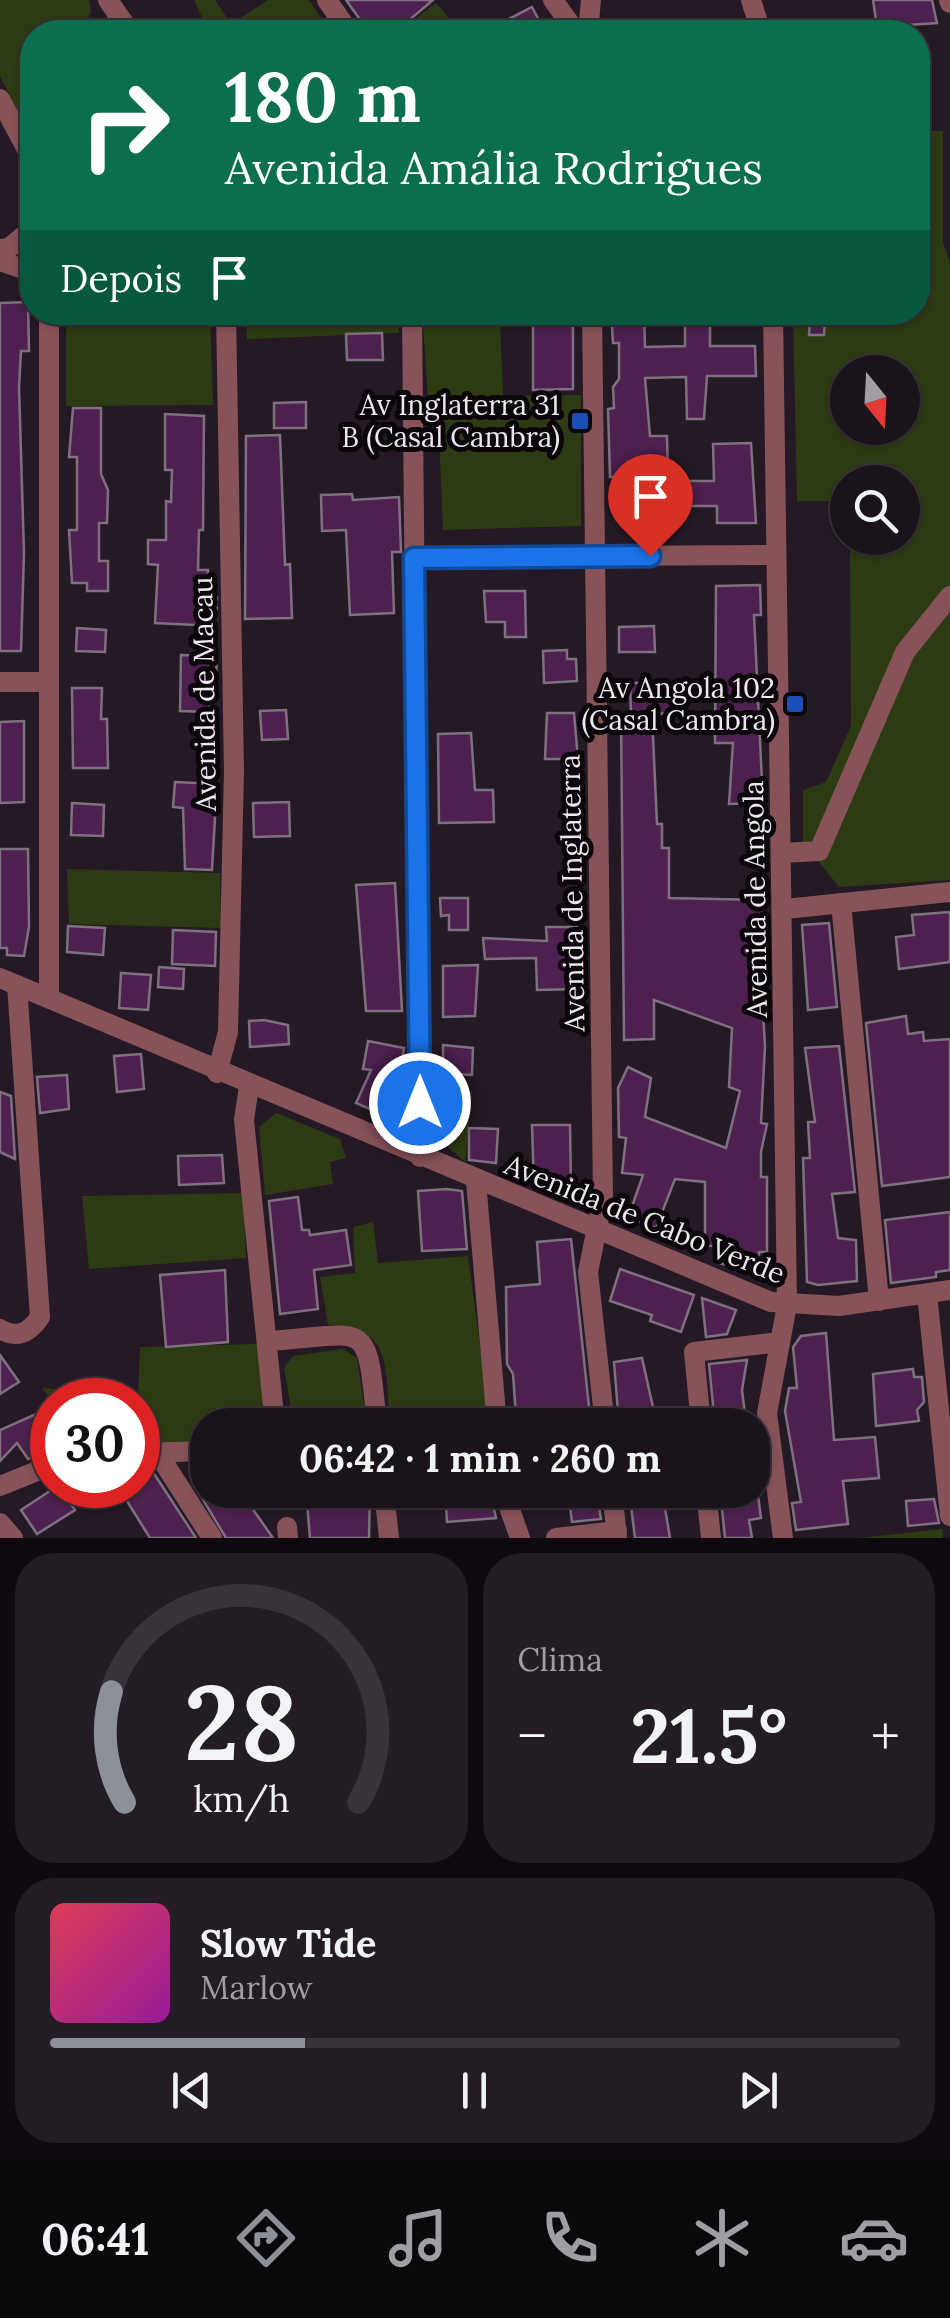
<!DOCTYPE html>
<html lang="pt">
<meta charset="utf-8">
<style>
:root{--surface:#1b131b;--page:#241c24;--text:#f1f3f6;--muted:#a09ea3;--line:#39323a;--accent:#8c9099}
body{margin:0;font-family:Lora,serif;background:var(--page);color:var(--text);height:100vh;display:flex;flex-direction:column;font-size:38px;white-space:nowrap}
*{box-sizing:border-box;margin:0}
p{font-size:32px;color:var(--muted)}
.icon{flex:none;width:55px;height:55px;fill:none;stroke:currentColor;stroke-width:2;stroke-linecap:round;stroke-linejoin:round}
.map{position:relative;height:1538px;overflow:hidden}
.sheet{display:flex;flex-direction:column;gap:15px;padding:15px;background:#0f0a0f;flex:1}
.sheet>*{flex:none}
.banner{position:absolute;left:20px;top:20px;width:910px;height:305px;border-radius:40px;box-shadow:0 2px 8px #0004,0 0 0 2px var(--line);background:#0b6e4f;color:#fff;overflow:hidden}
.needle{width:65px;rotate:162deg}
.tools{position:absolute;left:830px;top:355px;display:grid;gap:20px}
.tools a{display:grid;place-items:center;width:90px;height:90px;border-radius:50%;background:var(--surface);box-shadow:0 2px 8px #0004,0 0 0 2px var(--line);font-size:50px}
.speed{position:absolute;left:30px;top:1378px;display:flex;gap:20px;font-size:50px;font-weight:700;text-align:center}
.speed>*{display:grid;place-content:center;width:130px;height:130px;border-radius:50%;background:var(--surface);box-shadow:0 2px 8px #0004,0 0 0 2px var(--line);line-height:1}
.speed .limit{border:15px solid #d22;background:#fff;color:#111}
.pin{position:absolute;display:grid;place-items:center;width:85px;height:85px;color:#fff;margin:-102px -42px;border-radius:50% 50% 50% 0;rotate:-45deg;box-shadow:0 0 10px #0007}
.pin .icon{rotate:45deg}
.me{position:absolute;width:110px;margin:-55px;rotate:0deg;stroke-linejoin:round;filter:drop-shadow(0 0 8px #0008)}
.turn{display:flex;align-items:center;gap:35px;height:210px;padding:0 40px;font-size:45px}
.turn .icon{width:130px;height:130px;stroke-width:2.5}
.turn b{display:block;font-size:70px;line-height:85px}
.then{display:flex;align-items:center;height:95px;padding:0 40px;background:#0003;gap:20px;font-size:38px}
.big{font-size:75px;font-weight:700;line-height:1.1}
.sheet .widget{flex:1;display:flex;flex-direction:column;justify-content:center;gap:15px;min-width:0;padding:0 35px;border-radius:40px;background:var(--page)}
.sheet .dial{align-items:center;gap:0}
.dial svg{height:260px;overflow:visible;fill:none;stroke:var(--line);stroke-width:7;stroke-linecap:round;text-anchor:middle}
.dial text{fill:var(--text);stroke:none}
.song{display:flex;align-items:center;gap:30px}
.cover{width:120px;height:120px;border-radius:15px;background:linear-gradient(135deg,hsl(350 70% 55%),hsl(300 70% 35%))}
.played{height:10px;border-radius:5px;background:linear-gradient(90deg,var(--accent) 30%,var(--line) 30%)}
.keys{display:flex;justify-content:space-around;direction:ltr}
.heat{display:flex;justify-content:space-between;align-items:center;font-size:55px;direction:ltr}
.sheet .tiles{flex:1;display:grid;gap:15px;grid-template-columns:1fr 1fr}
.widget:last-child{grid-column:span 2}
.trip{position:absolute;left:190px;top:1408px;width:580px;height:100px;border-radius:40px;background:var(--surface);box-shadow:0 2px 8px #0004,0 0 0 2px var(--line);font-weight:700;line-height:100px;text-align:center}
.tabs{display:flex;height:160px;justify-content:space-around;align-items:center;background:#0b080b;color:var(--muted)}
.tabs .icon{width:70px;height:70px}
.tabs .on{color:var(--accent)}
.tabs b{font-size:45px;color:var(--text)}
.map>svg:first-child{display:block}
.green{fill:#2d3b12;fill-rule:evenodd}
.building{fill:#4d204f;stroke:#7e707f;stroke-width:2.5}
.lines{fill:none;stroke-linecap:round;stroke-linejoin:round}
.minor{stroke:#875359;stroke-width:20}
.route-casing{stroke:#114b97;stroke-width:25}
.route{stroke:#1a73e8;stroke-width:18}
.transit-dot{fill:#1a4fb4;stroke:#0a060a;stroke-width:4}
.labels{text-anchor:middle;stroke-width:10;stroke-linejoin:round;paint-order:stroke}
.poi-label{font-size:28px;fill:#efe7ef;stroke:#0a060a;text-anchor:end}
.street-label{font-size:28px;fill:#efe7ef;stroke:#0a060a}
</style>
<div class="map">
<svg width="950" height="1538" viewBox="0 0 950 1538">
<rect width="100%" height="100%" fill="#241924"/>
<g class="green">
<polygon points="0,0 89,0 91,12 82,32 32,32 32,139 0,76"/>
<polygon points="194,0 215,0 231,24 268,0 309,0 330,31 209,32"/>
<polygon points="436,3 461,32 398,32"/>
<path d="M918 131H943V242L950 263V880L839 887 803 842V790L826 782 851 726 850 541 851 538H902V482H848L847 501H797L793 313 918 312ZM848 372H902V428H848Z"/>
<polygon points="66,313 210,313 213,405 66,406"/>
<polygon points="246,313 399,313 399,333 247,339"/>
<polygon points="500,321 503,396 581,395 581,526 443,530 438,407 428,399 423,323"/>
<polygon points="67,869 220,873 221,928 69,924"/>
<polygon points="435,1084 472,1091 465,1162 439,1139"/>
<polygon points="276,1113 340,1139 346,1158 330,1162 333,1184 265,1195 259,1127"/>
<polygon points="243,1193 246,1258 89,1269 82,1196"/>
<path d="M373 1222 378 1263 468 1256 489 1413 390 1421C385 1369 393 1325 328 1325L320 1277 355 1273 353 1227Z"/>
<polygon points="260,1344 265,1425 208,1425 207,1441 138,1445 138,1400 52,1402 42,1388 138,1394 140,1347"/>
<polygon points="343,1349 357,1358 367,1425 294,1425 284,1368 293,1356"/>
<polygon points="942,1529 943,1538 859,1538"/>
</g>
<g class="building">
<polygon points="346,0 433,0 401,27 397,21 383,32 369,32"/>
<polygon points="873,0 932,0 937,23 877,27"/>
<polygon points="532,7 545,32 484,32"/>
<polygon points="28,302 29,351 21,351 19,387 24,553 21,651 0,651 0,303"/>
<polygon points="611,312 644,312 645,347 685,346 685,318 710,318 710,346 755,346 756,376 707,376 704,419 687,419 686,377 645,378 650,436 667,436 668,481 714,481 713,444 751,443 756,523 717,523 717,506 637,506 637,476 610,477 608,409 614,408 613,387 619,379 619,343 613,343"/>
<polygon points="533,317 573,317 573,389 533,390"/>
<polygon points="810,319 825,321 824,335 809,335"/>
<polygon points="382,333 383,360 347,360 346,334"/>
<polygon points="306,402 306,428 274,428 274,403"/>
<polygon points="73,408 101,408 101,474 108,490 107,523 99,523 99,561 108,561 108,591 87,591 87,583 72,583 69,530 77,530 77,457 69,457"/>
<polygon points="165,414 204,416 203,530 199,530 198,570 208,570 208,596 217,597 216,626 155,623 158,565 148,564 148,540 166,540 166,501 171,502 172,470 165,470"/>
<polygon points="280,435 285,565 290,564 292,618 245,619 246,436"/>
<polygon points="352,494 353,500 399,497 401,552 392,552 394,613 350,615 346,530 322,531 321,495"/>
<polygon points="760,585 761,615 754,615 763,803 729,804 733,743 715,743 716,586"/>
<polygon points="484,591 525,591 526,637 505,637 505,622 486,622"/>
<polygon points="654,626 655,652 619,652 619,627"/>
<polygon points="77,628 106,630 105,652 76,651"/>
<polygon points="567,650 567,659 576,659 577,681 544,683 543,651"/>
<polygon points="181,655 216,656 217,687 210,687 210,712 180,711"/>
<polygon points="674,682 675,713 652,714 657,824 662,824 662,848 669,848 669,898 762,900 763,955 757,956 757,994 762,994 765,1046 761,1123 767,1124 761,1152 761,1177 767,1177 767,1252 759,1252 759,1261 747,1268 716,1263 716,1246 705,1246 705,1182 675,1179 656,1228 628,1218 643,1175 622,1173 626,1138 619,1137 618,1088 628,1067 651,1078 645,1117 726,1148 740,1091 729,1087 732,1028 654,1000 654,1039 624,1040 621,714 631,714 630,683"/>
<polygon points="72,688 102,688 101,719 107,719 108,768 73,768"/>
<polygon points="286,710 288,739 262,740 260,711"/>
<polygon points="547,713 574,713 578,759 545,759"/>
<polygon points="24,721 24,802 0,803 0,722"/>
<polygon points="471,733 475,790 493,790 494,822 439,823 438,734"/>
<polygon points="175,782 217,784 212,870 185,869 183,808 173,807"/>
<polygon points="289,802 290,836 254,837 253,803"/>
<polygon points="72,803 104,805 103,836 71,835"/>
<polygon points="0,849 28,849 29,927 24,956 7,955 7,948 0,948"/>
<polygon points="395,883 402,1011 366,1011 356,885"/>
<polygon points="440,898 468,898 468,930 449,930 449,915 441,916"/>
<polygon points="950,912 950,962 899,969 896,937 914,935 912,915"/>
<polygon points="829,923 837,1007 808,1010 802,925"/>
<polygon points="68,926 105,928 103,955 67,952"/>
<polygon points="546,927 577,927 578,989 537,990 536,958 485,959 483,938 547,941"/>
<polygon points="173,930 216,932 215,966 172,964"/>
<polygon points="478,965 475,1016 443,1017 443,966"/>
<polygon points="159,967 184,969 183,989 158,987"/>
<polygon points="121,973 151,975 148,1010 119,1008"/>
<polygon points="906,1016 908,1034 923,1032 924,1041 950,1039 950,1177 882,1186 866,1023"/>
<polygon points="264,1020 288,1025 289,1044 250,1047 249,1021"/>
<polygon points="368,1041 404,1048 400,1072 382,1114 356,1103 371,1070 363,1069"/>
<polygon points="443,1045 473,1048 472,1075 443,1073"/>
<polygon points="839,1046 855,1192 832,1194 838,1238 856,1240 857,1281 818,1285 807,1282 803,1158 810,1158 808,1122 815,1122 805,1048"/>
<polygon points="141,1054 144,1089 117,1092 114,1056"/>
<polygon points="67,1075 69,1109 40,1113 37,1077"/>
<polygon points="0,1092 11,1096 15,1159 0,1152"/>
<polygon points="532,1125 570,1125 571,1186 534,1187"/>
<polygon points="469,1128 498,1129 496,1163 469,1160"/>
<polygon points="222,1155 224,1183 179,1185 178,1156"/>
<polygon points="447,1189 462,1191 467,1249 422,1251 418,1191"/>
<polygon points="298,1197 302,1230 309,1230 310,1235 346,1230 351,1265 314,1270 318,1309 280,1314 269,1201"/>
<polygon points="950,1212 950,1270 936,1272 936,1277 891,1283 885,1220"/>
<polygon points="571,1239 591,1425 533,1425 531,1416 516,1417 513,1374 507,1364 506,1287 540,1284 537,1242"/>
<polygon points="620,1269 694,1295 681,1332 650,1321 652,1315 610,1301"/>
<polygon points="225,1270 228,1342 166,1347 160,1275"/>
<polygon points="702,1298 736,1310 727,1334 706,1337"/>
<polygon points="826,1333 834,1440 875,1437 879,1478 843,1481 848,1524 796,1530 792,1503 801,1502 785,1411 789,1388 797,1388 793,1347 801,1336"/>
<polygon points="0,1355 19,1382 0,1394"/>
<polygon points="642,1358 657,1425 619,1425 614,1362"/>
<polygon points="747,1360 742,1390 745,1414 738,1415 739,1425 715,1425 709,1364"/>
<polygon points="913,1369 914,1377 922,1377 924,1402 917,1410 919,1421 876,1426 873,1374"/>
<polygon points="36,1414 52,1444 28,1459 17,1443 0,1461 0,1430"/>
<polygon points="149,1466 168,1495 196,1538 150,1538 117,1485 138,1485 138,1467"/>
<polygon points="208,1483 208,1490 297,1493 252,1508 273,1538 226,1538 196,1488"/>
<polygon points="59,1485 75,1510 37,1534 21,1510"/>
<polygon points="306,1490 370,1490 369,1538 310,1538"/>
<polygon points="445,1490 490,1490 496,1518 447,1522"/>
<polygon points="518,1490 541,1490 541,1501 522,1503"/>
<polygon points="568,1490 596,1490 601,1519 572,1522"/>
<polygon points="629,1490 662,1490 670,1538 635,1538"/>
<polygon points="720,1490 743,1490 744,1497 758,1495 761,1518 749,1520 752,1538 725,1538"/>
<polygon points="934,1499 939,1523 908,1526 906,1501"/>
</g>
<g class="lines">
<g class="minor">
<polyline points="108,0 130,32"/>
<polyline points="327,0 349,32"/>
<polyline points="553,0 576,32"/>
<polyline points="751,0 761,32"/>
<polyline points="949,0 950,3"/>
<polyline points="106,32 121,19"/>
<polyline points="588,32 591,0"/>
<polyline points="0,99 32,159"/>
<polyline points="0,249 9,248 32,229"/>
<polyline points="0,261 32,272"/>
<polyline points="49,312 49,998"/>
<polyline points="412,312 420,1157"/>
<polyline points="592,312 603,1198 588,1272 605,1425"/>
<polyline points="773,312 787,1305 767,1413 783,1538"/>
<polyline points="414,557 775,555"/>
<polyline points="0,682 49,682"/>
<polyline points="782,853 819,851 905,652 950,596"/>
<polyline points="841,903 879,1301"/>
<polyline points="785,909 950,892"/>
<polyline points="0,978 771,1302 839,1306 950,1290"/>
<polyline points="217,1073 228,1032 234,771 226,312"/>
<polyline points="249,1086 244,1120 275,1425"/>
<polyline points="476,1181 497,1425"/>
<polyline points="927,1294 950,1516"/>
<path d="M0 1329C17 1339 29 1333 40 1317L17 985"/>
<path d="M268 1341C371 1334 366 1316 377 1425"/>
<polyline points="701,1425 694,1352 780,1342"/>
<polyline points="157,1452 212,1538"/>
<polyline points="138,1453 208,1451"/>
<polyline points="0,1486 52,1465"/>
<polyline points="384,1490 389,1538"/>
<polyline points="503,1490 520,1538"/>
<polyline points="612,1490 617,1538"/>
<polyline points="706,1490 711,1538"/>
<polyline points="0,1523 13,1538"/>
<polyline points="287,1527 288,1538"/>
<polyline points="556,1538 617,1531"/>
</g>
</g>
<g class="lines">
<g class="route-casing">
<polyline id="route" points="420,1103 414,558 650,556"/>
</g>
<use href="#route" class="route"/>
</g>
<g class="transit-dot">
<rect x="570" y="411" width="20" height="20" rx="5"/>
<rect x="785" y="694" width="20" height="20" rx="5"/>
</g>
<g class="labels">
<g class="poi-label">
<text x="560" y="415">Av Inglaterra 31<tspan x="560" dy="32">B (Casal Cambra)</tspan></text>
<text x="775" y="698">Av Angola 102<tspan x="775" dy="32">(Casal Cambra)</tspan></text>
</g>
<g class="street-label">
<text transform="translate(204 694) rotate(-91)" y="10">Avenida de Macau</text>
<text transform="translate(572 893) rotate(-91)" y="10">Avenida de Inglaterra</text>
<text transform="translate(755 899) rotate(-91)" y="10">Avenida de Angola</text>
<text transform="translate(645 1219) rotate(22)" y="10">Avenida de Cabo Verde</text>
</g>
</g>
</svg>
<div class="tools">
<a><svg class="needle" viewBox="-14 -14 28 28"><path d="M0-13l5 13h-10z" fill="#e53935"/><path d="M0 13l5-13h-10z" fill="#a09ea3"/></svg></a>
<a><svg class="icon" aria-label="search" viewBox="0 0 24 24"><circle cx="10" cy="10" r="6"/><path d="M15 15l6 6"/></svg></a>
</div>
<div class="speed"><div class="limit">30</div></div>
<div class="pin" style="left:650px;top:556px;background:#d93025"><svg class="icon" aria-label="arrive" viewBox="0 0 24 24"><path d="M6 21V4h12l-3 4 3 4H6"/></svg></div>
<svg class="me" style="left:420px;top:1103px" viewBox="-20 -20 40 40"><circle r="17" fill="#1a73e8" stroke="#fff" stroke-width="3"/><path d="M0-11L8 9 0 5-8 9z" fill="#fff"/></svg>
<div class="trip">06:42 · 1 min · 260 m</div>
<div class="banner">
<div class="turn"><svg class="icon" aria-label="right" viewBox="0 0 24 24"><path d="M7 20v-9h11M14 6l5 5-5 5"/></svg><div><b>180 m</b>Avenida Amália Rodrigues</div></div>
<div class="then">Depois<svg class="icon" aria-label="arrive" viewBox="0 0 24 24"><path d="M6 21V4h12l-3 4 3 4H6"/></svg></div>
</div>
</div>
<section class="sheet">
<div class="tiles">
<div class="widget dial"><svg viewBox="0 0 100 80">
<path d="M14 69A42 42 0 1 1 86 69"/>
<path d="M14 69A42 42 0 0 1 10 35" stroke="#8c9099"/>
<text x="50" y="56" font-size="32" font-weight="700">28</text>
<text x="50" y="72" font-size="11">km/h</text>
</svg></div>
<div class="widget"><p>Clima</p>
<div class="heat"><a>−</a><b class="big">21.5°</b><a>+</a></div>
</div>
<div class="widget">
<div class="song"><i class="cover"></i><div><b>Slow Tide</b><p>Marlow</p></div></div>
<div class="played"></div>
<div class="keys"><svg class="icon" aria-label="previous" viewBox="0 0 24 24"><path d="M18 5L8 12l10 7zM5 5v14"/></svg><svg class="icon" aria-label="pause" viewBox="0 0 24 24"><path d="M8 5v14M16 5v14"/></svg><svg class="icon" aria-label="next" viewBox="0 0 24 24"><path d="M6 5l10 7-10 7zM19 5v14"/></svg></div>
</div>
</div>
</section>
<nav class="tabs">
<b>06:41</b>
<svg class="icon on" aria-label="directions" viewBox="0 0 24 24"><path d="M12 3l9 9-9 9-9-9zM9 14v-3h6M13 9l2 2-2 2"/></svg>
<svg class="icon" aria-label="music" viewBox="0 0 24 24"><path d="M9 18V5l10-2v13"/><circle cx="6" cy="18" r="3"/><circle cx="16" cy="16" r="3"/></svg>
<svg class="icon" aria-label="phone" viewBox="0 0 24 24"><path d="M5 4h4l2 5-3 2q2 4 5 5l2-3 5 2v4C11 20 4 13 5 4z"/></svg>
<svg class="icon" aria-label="climate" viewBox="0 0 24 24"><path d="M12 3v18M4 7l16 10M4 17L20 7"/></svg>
<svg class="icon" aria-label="car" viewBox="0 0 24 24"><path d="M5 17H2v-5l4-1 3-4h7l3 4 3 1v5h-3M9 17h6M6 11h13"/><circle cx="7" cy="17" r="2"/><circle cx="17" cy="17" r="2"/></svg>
</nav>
